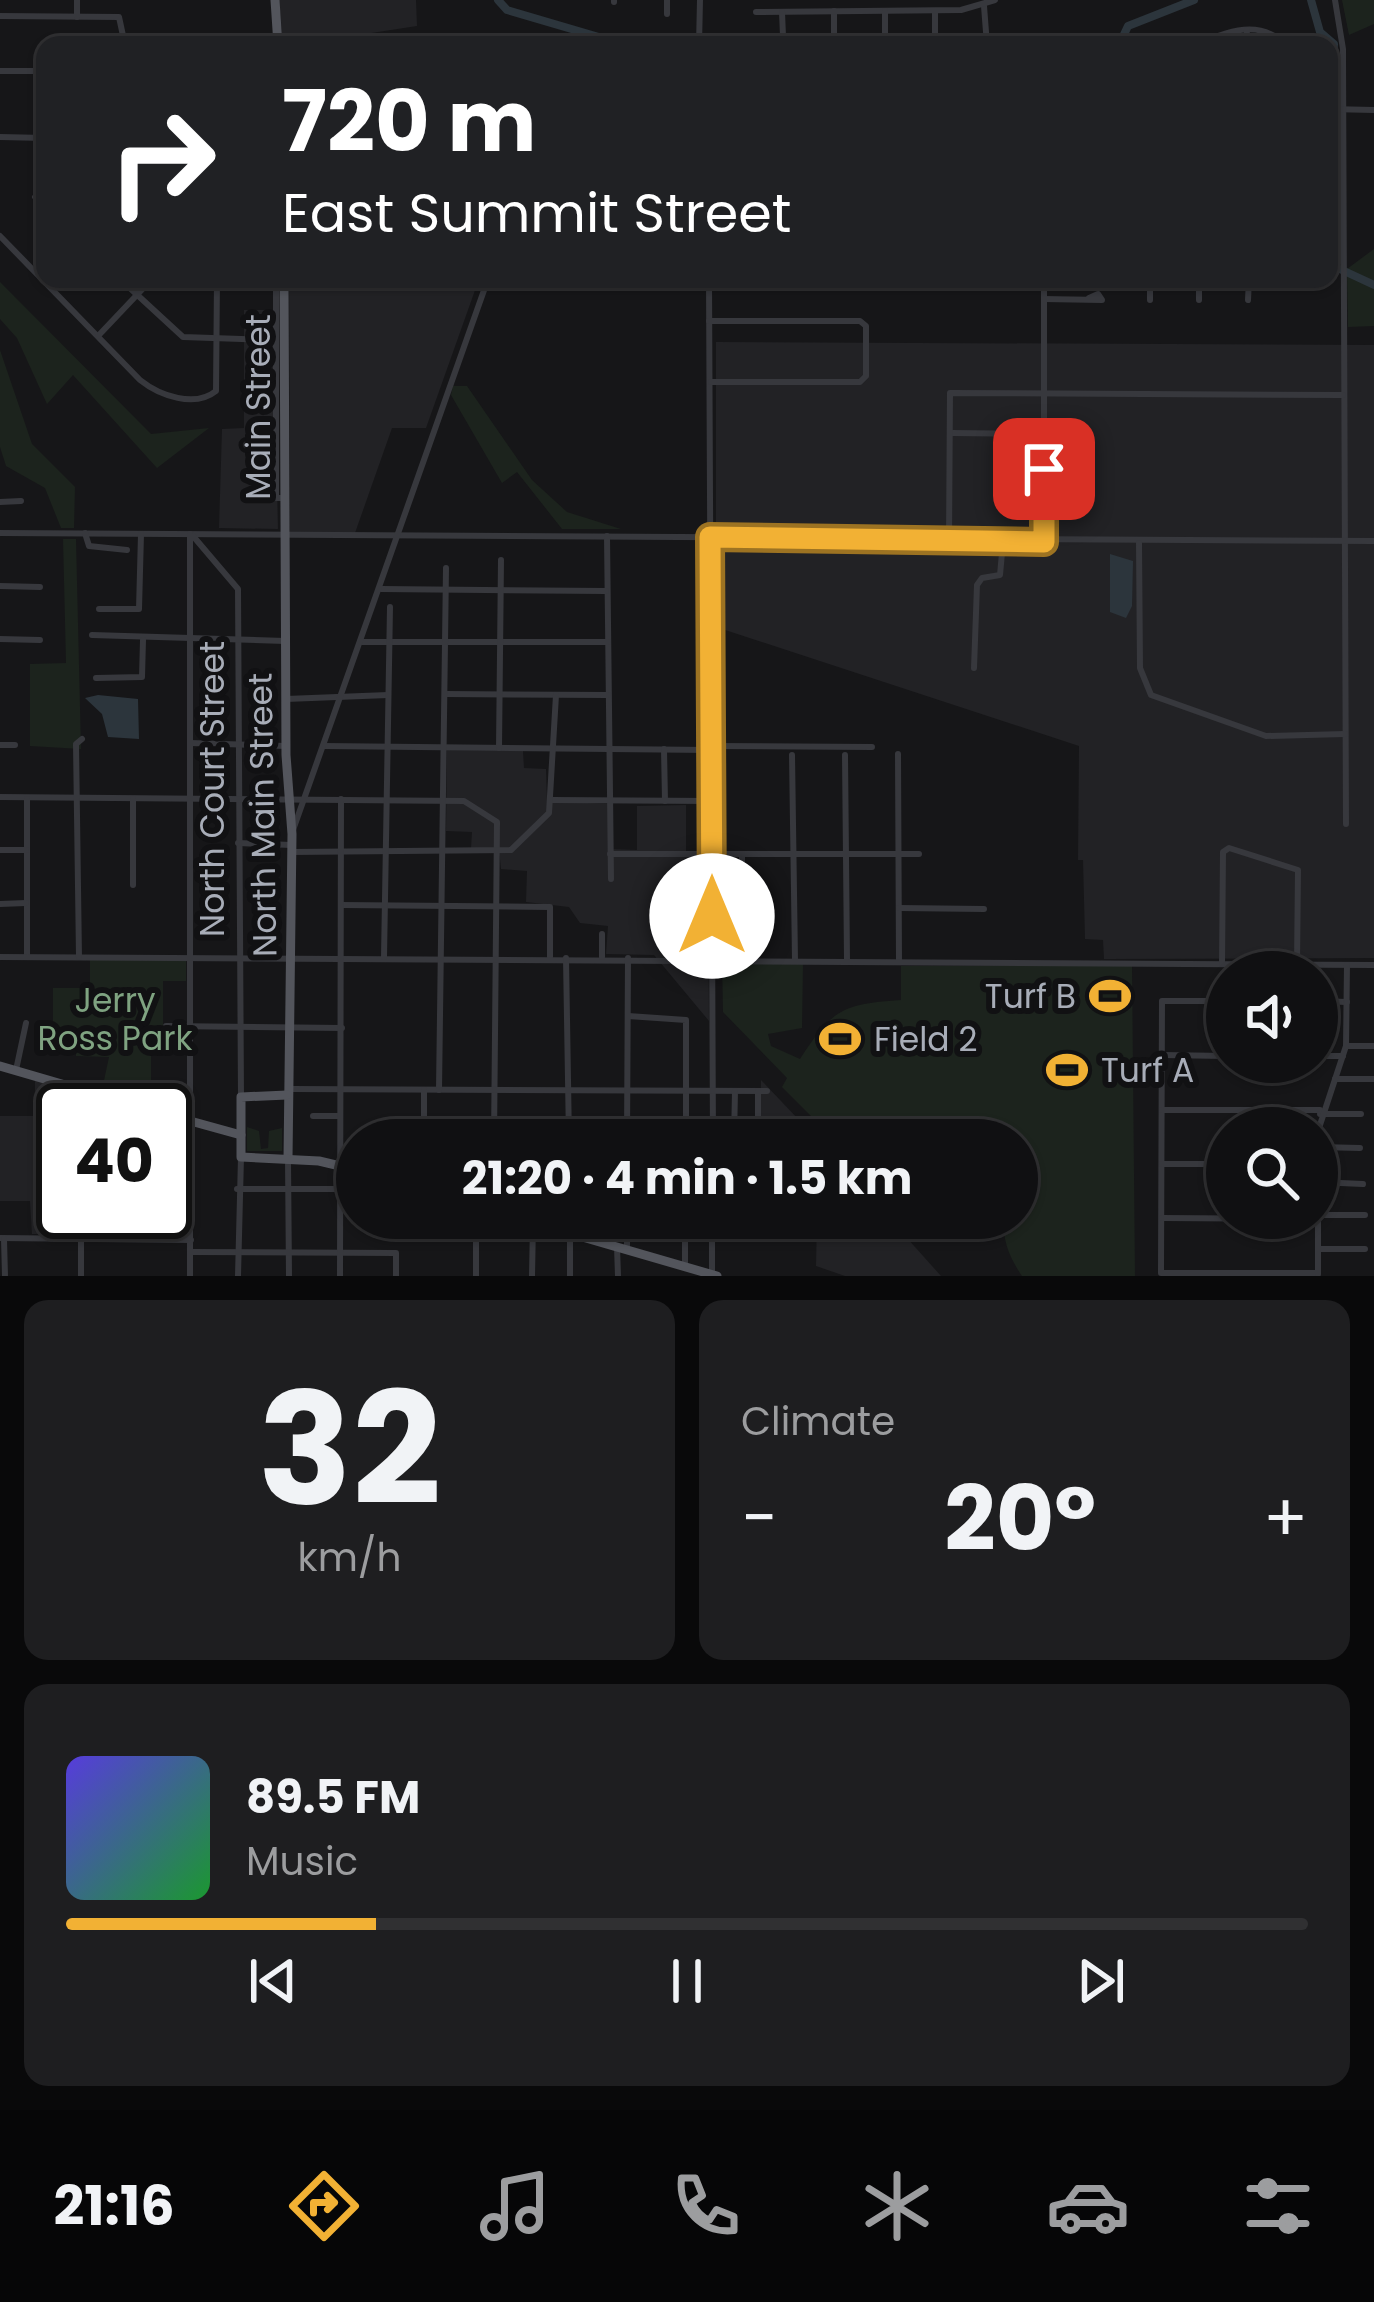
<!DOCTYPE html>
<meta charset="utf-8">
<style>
:root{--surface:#101012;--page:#1e1e20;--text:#f1f3f6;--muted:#9c9d9f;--line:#303032;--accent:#f2b134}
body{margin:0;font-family:Poppins,sans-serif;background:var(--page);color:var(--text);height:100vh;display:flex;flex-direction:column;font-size:45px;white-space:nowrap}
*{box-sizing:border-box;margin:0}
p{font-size:39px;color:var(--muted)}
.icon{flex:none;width:66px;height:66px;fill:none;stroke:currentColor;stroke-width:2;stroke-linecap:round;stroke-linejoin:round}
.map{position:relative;height:1276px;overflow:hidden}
.panel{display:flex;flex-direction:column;gap:24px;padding:24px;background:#09090a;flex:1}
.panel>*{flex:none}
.guide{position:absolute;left:36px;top:36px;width:1302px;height:252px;border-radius:24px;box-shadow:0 3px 9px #0004,0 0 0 3px var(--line);background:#202124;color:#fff;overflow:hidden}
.fabs{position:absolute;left:1206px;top:951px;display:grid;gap:24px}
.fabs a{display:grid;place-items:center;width:132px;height:132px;border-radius:50%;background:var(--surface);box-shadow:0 3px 9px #0004,0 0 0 3px var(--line);font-size:60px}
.speed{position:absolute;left:36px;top:1083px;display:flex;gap:24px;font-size:60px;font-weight:700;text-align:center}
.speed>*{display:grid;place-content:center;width:156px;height:156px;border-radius:50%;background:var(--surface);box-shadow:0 3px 9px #0004,0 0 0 3px var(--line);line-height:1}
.speed .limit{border:6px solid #111;border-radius:18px;background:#fff;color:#111}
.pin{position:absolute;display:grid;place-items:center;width:102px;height:102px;color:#fff;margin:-51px;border-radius:24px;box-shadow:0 6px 18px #0006}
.me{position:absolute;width:132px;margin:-66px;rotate:0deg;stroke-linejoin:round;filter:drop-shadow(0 0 9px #0008)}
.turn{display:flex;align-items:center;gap:42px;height:252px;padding:0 48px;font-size:54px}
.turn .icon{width:156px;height:156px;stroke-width:2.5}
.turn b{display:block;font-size:84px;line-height:102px}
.big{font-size:90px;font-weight:700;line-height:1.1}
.panel .card{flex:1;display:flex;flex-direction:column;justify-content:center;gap:18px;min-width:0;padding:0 42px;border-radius:24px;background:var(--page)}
.panel .dial{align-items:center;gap:0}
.dial b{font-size:156px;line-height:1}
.song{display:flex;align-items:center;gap:36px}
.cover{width:144px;height:144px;border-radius:18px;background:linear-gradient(135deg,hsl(250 70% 55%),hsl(130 70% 35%))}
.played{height:12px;border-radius:6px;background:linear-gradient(90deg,var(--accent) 25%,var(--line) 25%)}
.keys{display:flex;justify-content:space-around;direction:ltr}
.heat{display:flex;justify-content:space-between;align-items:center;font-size:66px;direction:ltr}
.panel .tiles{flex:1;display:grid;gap:24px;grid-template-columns:1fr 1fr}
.card:last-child{grid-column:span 2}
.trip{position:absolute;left:336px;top:1119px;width:702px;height:120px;border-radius:60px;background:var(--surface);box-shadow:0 3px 9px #0004,0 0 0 3px var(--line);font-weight:700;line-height:120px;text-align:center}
.tabs{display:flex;height:192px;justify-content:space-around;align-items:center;background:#060607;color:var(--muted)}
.tabs .icon{width:84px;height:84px}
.tabs .selected{color:var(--accent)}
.tabs b{font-size:54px;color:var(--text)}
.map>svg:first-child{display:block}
.built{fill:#222225}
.green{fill:#1c231d}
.water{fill:#2c353c}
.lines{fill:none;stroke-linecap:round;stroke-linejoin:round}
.river{stroke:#2c353c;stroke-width:8}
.minor{stroke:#37383d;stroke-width:6}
.major{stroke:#53555c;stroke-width:9}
.route-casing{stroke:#9d7322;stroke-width:30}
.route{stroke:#f2b134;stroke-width:21}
.labels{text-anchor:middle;stroke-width:12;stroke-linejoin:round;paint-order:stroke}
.street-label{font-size:33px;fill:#a8adb8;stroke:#111113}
.poi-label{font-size:33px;fill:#a8adb8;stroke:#111113;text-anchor:start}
.park-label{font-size:33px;fill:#7fa381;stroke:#111113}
</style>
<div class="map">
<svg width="1374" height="1276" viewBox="0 0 1374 1276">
<rect width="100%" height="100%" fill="#161618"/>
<g class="built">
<polygon points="279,0 416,0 417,26 352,36 352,45 283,45"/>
<polygon points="289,279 479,279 426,428 392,428 355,533 290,532"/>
<polygon points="244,310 273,310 278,529 219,528 222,429 244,428"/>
<polygon points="716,342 1374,345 1374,958 1104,959 1103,940 1085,939 1083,860 1078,860 1079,746 716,627"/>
<polygon points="447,750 523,751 524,768 546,769 547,801 608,804 609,849 637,850 637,806 686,805 686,851 708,852 709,1021 654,955 606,954 608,926 580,923 569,907 526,902 527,871 501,869 499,849 471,848 472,832 446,831"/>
<polygon points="35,1080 134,1110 63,1110 63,1212 185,1214 185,1235 32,1234 30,1201 0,1201 0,1116 35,1116"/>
<polygon points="761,1080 818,1140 760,1140"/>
<polygon points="817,1218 889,1218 941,1276 845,1276 816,1266"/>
</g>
<g class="green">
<polygon points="1342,0 1374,0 1374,24 1349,35"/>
<polygon points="1374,249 1374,326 1348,327 1347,269"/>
<polygon points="0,282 151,434 209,428 157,468 73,375 47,404 17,338 0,319"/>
<polygon points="0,350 32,444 75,487 74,528 61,528 45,488 6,466 0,447"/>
<polygon points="453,386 467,386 532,480 567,512 621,529 562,529 517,472 502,483 451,395"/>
<polygon points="63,539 76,539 81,749 30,746 30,664 66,663"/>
<polygon points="90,960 186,960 186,981 163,981 163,1027 151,1028 151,1105 102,1090 109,1057 76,1056 75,1029 53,1029 53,988 90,988"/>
<path d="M722 962 803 964 802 1028 768 1034 771 1046 800 1059C832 1010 841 1004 901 1000V966H1132L1135 1276H1022C1009 1257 1003 1241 1003 1218H1017V1140H835L782 1087 787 1078 723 1012Z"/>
<polygon points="247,1127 259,1131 261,1149 268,1148 269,1131 282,1128 282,1151 247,1151"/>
</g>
<g class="water">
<polygon points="1110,554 1133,561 1132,606 1126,618 1110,612"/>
<polygon points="98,695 138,699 139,739 108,737 102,714 85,698"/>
</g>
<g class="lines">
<g class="river">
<polyline points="498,0 507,10 626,45"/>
<polyline points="1311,0 1320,32 1334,44 1331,100"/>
<polyline points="1119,45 1128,26 1194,0"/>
<polyline points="1329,264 1374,285"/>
</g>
<g class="minor">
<polyline points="614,0 614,2"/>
<polyline points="667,0 667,14"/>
<polyline points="1335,0 1343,49 1346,824"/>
<polyline points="984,6 987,45"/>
<polyline points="834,11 834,42"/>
<polyline points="935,11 935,45"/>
<polyline points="756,12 961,10 995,0"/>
<polyline points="782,12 783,36"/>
<polyline points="0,16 119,17 125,45"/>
<polyline points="77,17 77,0"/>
<polyline points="885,41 885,11"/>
<polyline points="699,45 700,0"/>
<path d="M1199 45C1227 30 1261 19 1285 45"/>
<polyline points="1246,45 1247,30"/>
<polyline points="0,71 45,71"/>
<polyline points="1329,109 1374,110"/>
<polyline points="0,137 45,138"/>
<polyline points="45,189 35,197 45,206"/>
<path d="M0 236 140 380C160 396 195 408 216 391L217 279"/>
<polyline points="120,279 183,337 275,340"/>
<polyline points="276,279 276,498 286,498"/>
<polyline points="709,279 713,1140"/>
<polyline points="1150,279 1150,300"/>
<polyline points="1199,279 1199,300"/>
<polyline points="1044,299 1102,300 1098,294 1089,298"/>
<polyline points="1248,300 1249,279"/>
<polyline points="709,321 860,321 866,326 866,376 860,382 711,382"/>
<polyline points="98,336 152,279"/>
<polyline points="952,433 1044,434"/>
<polyline points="0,502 21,501"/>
<polyline points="0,533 1374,541"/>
<polyline points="85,533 89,546 127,550"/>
<polyline points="193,536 238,589 241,1097"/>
<polyline points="607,536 611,879"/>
<polyline points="949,541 950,393 1343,395"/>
<polyline points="1044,542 1044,279"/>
<polyline points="1139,543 1140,668 1151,695 1266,736 1345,734"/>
<polyline points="0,586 40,587"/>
<polyline points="381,589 606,591"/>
<polyline points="99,609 139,609 141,534"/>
<polyline points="92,635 285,641"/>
<polyline points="0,639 40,640"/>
<polyline points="362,642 608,642"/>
<polyline points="974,668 977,585 982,578 1000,575 1003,542"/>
<polyline points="96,678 142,677 143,640"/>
<polyline points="445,694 608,695"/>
<polyline points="286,699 388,695"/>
<polyline points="190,743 286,746"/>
<polyline points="0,745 15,745"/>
<polyline points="324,746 710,750"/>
<polyline points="711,746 872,747"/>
<polyline points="499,748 501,560"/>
<polyline points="664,749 665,801"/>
<polyline points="898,754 899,960"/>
<polyline points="792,755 795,960"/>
<polyline points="845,755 847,959"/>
<polyline points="0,797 464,801 497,822 494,1140"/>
<polyline points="27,799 27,957"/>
<polyline points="552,800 711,801"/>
<polyline points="293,830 488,279"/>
<polyline points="238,843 291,845"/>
<polyline points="0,850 26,850"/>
<polyline points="291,852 511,850 549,813 556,695"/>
<polyline points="610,854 919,854"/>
<polyline points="742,854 742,959"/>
<polyline points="133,885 133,799"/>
<polyline points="0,904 26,903"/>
<polyline points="341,905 550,907 550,957"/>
<polyline points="899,908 984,909"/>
<polyline points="0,957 1374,965"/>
<polyline points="79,957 76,744 82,739"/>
<polyline points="384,957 390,607"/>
<polyline points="602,957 602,934"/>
<polyline points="566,958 569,1140"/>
<polyline points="1222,964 1223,852 1229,848 1298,870 1297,964"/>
<polyline points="1227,1001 1162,1001 1161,1273 1318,1273"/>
<polyline points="1317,1001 1347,1002"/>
<polyline points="628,1016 686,1020 686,1136"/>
<polyline points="166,1026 342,1028"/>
<polyline points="1346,1046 1374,1046"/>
<polyline points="1162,1055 1227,1056"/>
<polyline points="1317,1056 1343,1056"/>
<polyline points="16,1070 26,1023"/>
<polyline points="1335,1079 1374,1079"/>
<polyline points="291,1089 767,1091"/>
<polyline points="439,1090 446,568"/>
<polyline points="1162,1110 1320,1110"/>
<polyline points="1320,1114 1361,1114"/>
<polyline points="313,1116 339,1116"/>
<polyline points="758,1136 758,1091"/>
<polyline points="734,1138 735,1091"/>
<polyline points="569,1139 758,1137"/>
<polyline points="424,1140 424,1090"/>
<polyline points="627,1140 628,958"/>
<polyline points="1318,1147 1360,1148"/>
<polyline points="288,1160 289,1276"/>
<polyline points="1162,1164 1227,1164"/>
<polyline points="1318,1182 1363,1184"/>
<polyline points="237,1189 340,1189"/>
<polyline points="1318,1215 1365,1215"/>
<polyline points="476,1218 476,1276"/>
<polyline points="570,1218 570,1276"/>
<polyline points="776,1218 778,1228 786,1232 794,1218"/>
<polyline points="1162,1218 1318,1219"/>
<polyline points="712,1233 759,1218"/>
<polyline points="0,1238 191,1240"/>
<polyline points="4,1239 5,1276"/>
<polyline points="81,1239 81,1276"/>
<polyline points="617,1247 618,1276"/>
<polyline points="1318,1249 1365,1249"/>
<polyline points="627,1250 627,1218"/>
<polyline points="191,1252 396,1253 396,1276"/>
<polyline points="685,1266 685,1218"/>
<polyline points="1318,1274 1318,1131 1346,1046 1347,965"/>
<polyline points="712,1275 712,1218"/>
<polyline points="190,1276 190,534"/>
<polyline points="238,1276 241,1157"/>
<polyline points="340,1276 341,799"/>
<polyline points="532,1276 533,1223"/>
</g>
<g class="major">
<polyline points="275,0 278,45"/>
<polyline points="284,279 286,755 292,834 288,1159"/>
<polyline points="0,1066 151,1110"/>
<polyline points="287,1095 241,1097 241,1157 319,1161 357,1170"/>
<polyline points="165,1114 241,1135"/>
<polyline points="517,1218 717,1276"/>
</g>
</g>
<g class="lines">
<g class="route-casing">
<polyline id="route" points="712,916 710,537 1044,542 1044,469"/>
</g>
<use href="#route" class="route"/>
</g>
<defs>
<g id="stadium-bare" transform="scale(3.24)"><path d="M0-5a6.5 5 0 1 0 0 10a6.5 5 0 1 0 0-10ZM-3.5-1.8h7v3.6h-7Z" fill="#f2b134" stroke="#111113" stroke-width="2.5" paint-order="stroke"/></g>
</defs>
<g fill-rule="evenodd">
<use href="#stadium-bare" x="1110" y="996"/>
<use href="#stadium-bare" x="840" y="1039"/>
<use href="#stadium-bare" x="1067" y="1070"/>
</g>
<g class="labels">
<g class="street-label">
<text transform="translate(258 407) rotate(-90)" y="12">Main Street</text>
<text transform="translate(212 789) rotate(-90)" y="12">North Court Street</text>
<text transform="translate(262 815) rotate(-91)" y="12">North Main Street</text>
</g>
<g class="poi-label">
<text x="1076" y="1008" text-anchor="end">Turf B</text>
<text x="874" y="1051">Field 2</text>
<text x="1101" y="1082">Turf A</text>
</g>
<g class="park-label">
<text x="115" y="1012">Jerry<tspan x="115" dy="38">Ross Park</tspan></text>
</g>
</g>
</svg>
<div class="fabs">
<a><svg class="icon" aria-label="sound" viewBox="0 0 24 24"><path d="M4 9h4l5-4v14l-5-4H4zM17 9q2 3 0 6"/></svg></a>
<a><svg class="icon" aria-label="search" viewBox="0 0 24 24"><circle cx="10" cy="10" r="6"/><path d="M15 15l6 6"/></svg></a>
</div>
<div class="speed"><div class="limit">40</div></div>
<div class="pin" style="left:1044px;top:469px;background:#d93025"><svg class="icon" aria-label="arrive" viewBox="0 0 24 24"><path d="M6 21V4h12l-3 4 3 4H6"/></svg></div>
<svg class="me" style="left:712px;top:916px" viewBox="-20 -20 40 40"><circle r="19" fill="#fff"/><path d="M0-13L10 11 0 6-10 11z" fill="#f2b134"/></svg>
<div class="trip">21:20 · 4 min · 1.5 km</div>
<div class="guide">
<div class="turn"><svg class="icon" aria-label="right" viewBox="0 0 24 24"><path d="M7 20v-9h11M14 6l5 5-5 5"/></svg><div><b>720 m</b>East Summit Street</div></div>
</div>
</div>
<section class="panel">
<div class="tiles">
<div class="card dial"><b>32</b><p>km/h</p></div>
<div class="card"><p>Climate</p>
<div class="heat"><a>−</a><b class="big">20°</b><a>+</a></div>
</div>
<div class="card">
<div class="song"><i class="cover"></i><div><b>89.5 FM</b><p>Music</p></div></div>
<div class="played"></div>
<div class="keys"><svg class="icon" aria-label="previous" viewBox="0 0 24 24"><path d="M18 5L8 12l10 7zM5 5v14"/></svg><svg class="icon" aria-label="pause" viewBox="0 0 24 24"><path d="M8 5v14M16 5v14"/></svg><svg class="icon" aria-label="next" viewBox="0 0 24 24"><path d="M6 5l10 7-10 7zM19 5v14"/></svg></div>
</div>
</div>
</section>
<nav class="tabs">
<b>21:16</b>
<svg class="icon selected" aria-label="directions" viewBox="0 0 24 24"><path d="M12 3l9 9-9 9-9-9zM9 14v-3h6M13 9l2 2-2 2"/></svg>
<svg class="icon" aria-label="music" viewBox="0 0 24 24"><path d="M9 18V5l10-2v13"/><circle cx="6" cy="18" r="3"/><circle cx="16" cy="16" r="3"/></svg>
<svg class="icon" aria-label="phone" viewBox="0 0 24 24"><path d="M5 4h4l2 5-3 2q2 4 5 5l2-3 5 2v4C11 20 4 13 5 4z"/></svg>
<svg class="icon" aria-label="climate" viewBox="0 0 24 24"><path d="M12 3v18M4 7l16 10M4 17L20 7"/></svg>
<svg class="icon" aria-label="car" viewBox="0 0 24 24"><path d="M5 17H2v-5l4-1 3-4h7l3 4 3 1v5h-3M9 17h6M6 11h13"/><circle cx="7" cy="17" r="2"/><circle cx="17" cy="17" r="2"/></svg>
<svg class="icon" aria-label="filters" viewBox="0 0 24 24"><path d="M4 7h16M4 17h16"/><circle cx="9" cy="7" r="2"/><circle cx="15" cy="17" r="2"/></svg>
</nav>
